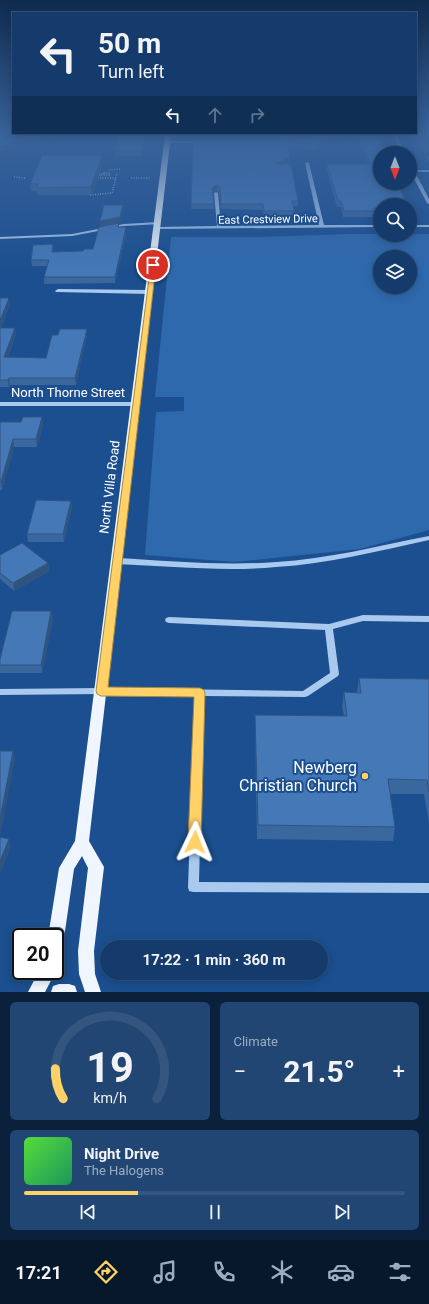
<!DOCTYPE html>
<meta charset="utf-8">
<style>
:root{--surface:#143b6b;--page:#214673;--text:#f1f3f6;--muted:#9dadc1;--line:#33557e;--accent:#ffd166}
body{margin:0;font-family:Roboto,sans-serif;background:var(--page);color:var(--text);height:100vh;display:flex;flex-direction:column;font-size:15px;white-space:nowrap}
*{box-sizing:border-box;margin:0}
p{font-size:13px;color:var(--muted)}
.icon{flex:none;width:22px;height:22px;fill:none;stroke:currentColor;stroke-width:2;stroke-linecap:round;stroke-linejoin:round}
.map{position:relative;height:992px;overflow:hidden}
.details{display:flex;flex-direction:column;gap:10px;padding:10px;background:#0b203b;flex:1}
.details>*{flex:none}
.guide{position:absolute;left:12px;top:12px;width:405px;height:122px;border-radius:0px;box-shadow:0 2px 10px #0003,0 0 0 1px var(--line);background:#143b6b;color:var(--text);overflow:hidden}
.needle{width:26px;rotate:180deg}
.buttons{position:absolute;left:373px;top:146px;display:grid;gap:8px}
.buttons a{display:grid;place-items:center;width:44px;height:44px;border-radius:50%;background:var(--surface);box-shadow:0 2px 10px #0003,0 0 0 1px var(--line);font-size:20px}
.speed{position:absolute;left:12px;top:928px;display:flex;gap:8px;font-size:20px;font-weight:700;text-align:center}
.speed>*{display:grid;place-content:center;width:52px;height:52px;border-radius:50%;background:var(--surface);box-shadow:0 2px 10px #0003,0 0 0 1px var(--line);line-height:1}
.speed .limit{border:2px solid #111;border-radius:6px;background:#fff;color:#111}
.pin{position:absolute;display:grid;place-items:center;width:34px;height:34px;color:#fff;margin:-17px;border:2px solid #fff;border-radius:50%;box-shadow:0 1px 4px #0007}
.me{position:absolute;width:44px;margin:-22px;rotate:2deg;stroke-linejoin:round;filter:drop-shadow(0 0 3px #0008)}
.turn{display:flex;align-items:center;gap:14px;height:84px;padding:0 20px;font-size:18px}
.turn .icon{width:52px;height:52px;stroke-width:2.5}
.turn b{display:block;font-size:28px;line-height:34px}
.lanes{display:flex;align-items:center;height:38px;padding:0 20px;background:#0003;justify-content:center;gap:20px;direction:ltr}
.lanes .off{opacity:.35}
.big{font-size:30px;font-weight:700;line-height:1.1}
.details .tile{flex:1;display:flex;flex-direction:column;justify-content:center;gap:6px;min-width:0;padding:0 14px;border-radius:6px;background:var(--page)}
.details .dial{align-items:center;gap:0}
.dial svg{height:104px;overflow:visible;fill:none;stroke:var(--line);stroke-width:7;stroke-linecap:round;text-anchor:middle}
.dial text{fill:var(--text);stroke:none}
.song{display:flex;align-items:center;gap:12px}
.cover{width:48px;height:48px;border-radius:6px;background:linear-gradient(135deg,hsl(110 70% 55%),hsl(150 70% 35%))}
.played{height:4px;border-radius:2px;background:linear-gradient(90deg,var(--accent) 30%,var(--line) 30%)}
.keys{display:flex;justify-content:space-around;direction:ltr}
.heat{display:flex;justify-content:space-between;align-items:center;font-size:22px;direction:ltr}
.details .tiles{flex:1;display:grid;gap:10px;grid-template-columns:1fr 1fr}
.tile:last-child{grid-column:span 2}
.trip{position:absolute;left:100px;top:940px;width:228px;height:40px;border-radius:20px;background:var(--surface);box-shadow:0 2px 10px #0003,0 0 0 1px var(--line);font-weight:700;line-height:40px;text-align:center}
.menu{display:flex;height:64px;justify-content:space-around;align-items:center;background:#08182b;color:var(--muted)}
.menu .icon{width:28px;height:28px}
.menu .active{color:var(--accent)}
.menu b{font-size:18px;color:var(--text)}
.map>svg:first-child{display:block}
.green{fill:#2e69ad;fill-rule:evenodd}
.lines{fill:none;stroke-linecap:round;stroke-linejoin:round}
.path{stroke:#a9c9ee;stroke-width:1.5;stroke-dasharray:1 1.5;stroke-linecap:butt}
.minor{fill:#a9c9ee;fill-rule:evenodd}
.major{fill:#f0f6ff;fill-rule:evenodd}
.wall{fill:#3a679d}
.shaded-wall{fill:#305480}
.building{fill:#4478b7;stroke:#305480}
.route{fill:#ffd166;stroke:#a68842}
.poi-dot{fill:#ffd166;stroke:#1b4f8f;stroke-width:1.5}
.labels{text-anchor:middle;stroke-width:4;stroke-linejoin:round;paint-order:stroke}
.far-street-label{font-size:11px;fill:#fff;stroke:#1b4f8f}
.street-label{font-size:13px;fill:#fff;stroke:#1b4f8f}
.near-poi-label{font-size:16px;fill:#fff;stroke:#1b4f8f;text-anchor:end}
</style>
<div class="map">
<svg width="429" height="992" viewBox="0 0 429 992">
<rect width="100%" height="100%" fill="#1b4f8f"/>
<path class="green" d="M347 234H380V235L429 234V530L360 549 235 562 145 555 156 412 184 411V397H155L171 237H261ZM380 257H410V287H380Z"/>
<g class="lines">
<g class="path">
<polyline points="109,170 121,169"/>
<polygon points="104,173 109,173 110,175 99,175"/>
<polyline points="14,177 26,178"/>
<polyline points="95,178 116,178"/>
<polyline points="131,178 150,178"/>
<polyline points="90,195 112,193 117,173"/>
</g>
<g class="minor">
<polygon points="393,135 397,135 405,153 401,153"/>
<polygon points="166,141 202,141 204,142 202,143 167,143"/>
<polygon points="307,162 309,163 324,225 380,225 380,227 157,229 155,228 157,227 217,226 214,193 216,192 218,193 221,226 319,225 305,163"/>
<polygon points="410,166 413,170 429,170 429,172 415,172 429,199 429,204 427,203 410,171"/>
<polygon points="158,222 160,223 160,224 124,226 72,236 0,239 0,237 72,234 124,224"/>
<rect x="410" y="225" width="19" height="2"/>
<polygon points="58,289 150,290 153,292 150,294 56,292 55,291"/>
<polygon points="0,402 137,402 140,404 137,406 0,406"/>
<path d="M429 536V540C378 551 328 564 276 567 223 572 170 566 117 564L113 561 117 558C170 561 223 566 276 562 328 559 378 546 429 536Z"/>
<polygon points="363,615 429,616 429,622 363,621 333,629 339,674 338,676 308,696 305,697 204,696 199,882 429,883 429,893 193,892 189,891 188,887 195,696 101,694 0,695 0,689 101,688 303,691 330,673 325,630 169,623 166,622 165,620 166,618 169,617 329,624"/>
</g>
<g class="major">
<polygon points="165,135 171,135 89,841 104,867 94,951 95,974 101,992 85,992 79,974 78,951 88,868 82,856 74,869 63,945 61,951 55,953 55,937 48,937 59,868 75,841"/>
<polygon points="55,968 56,971 45,992 28,992 39,971 55,971"/>
<polygon points="59,984 69,984 75,986 77,992 51,992 53,986"/>
</g>
</g>
<g class="wall">
<polygon points="0,135 2,151 0,151"/>
<polygon points="119,135 146,135 142,156 115,156 115,151"/>
<polygon points="196,135 343,135 313,150 287,145 290,157 289,163 286,164 298,201 298,206 293,206 294,211 294,217 264,217 263,210 221,209 219,193 217,191 213,193 214,209 191,209"/>
<polygon points="356,135 378,135 380,214 374,214 374,217 343,217 341,207 337,207 327,170 327,164 368,164"/>
<polygon points="414,135 429,135 429,163"/>
<polygon points="102,156 103,163 92,195 37,195 37,191 31,191 30,184"/>
<polygon points="123,210 120,223 119,223 119,227 126,233 115,283 44,284 44,277 47,266 32,266 31,260 53,244 53,252 83,251 93,249 100,226 100,221"/>
<polygon points="0,298 10,304 1,328 16,334 8,357 46,358 58,335 87,329 87,335 76,385 10,385 9,387 0,387"/>
<polygon points="0,422 43,425 37,447 14,447 2,490 0,490"/>
<polygon points="72,508 64,542 28,542 27,534"/>
<polygon points="0,555 48,563 49,571 14,591 0,579"/>
<polygon points="51,611 53,619 42,673 0,673 0,659"/>
<polygon points="359,678 429,679 429,823 424,794 390,794 395,827 393,841 257,839 255,729 255,715 344,716 342,706 344,692 357,693"/>
</g>
<g class="shaded-wall">
<polygon points="46,135 65,135 2,151 1,146"/>
<polygon points="145,135 146,135 146,137 142,156 142,151"/>
<polygon points="250,135 260,135 260,138 250,140"/>
<polygon points="333,135 343,135 313,150 314,145"/>
<polygon points="102,156 103,163 92,195 91,187"/>
<polygon points="290,157 289,163 276,170 276,164"/>
<polygon points="217,185 217,191 213,193 212,188"/>
<polygon points="123,205 123,210 120,223 119,223 119,228 100,227 100,221"/>
<polygon points="126,227 126,233 115,283 115,277"/>
<polygon points="9,298 10,304 0,330 0,321"/>
<polygon points="15,328 16,334 5,364 4,357"/>
<polygon points="87,329 87,335 76,385 75,378"/>
<polygon points="9,378 10,385 9,387 8,380"/>
<polygon points="42,417 43,425 37,447 36,439"/>
<polygon points="13,439 14,447 2,490 1,482"/>
<polygon points="71,501 72,508 64,542 63,534"/>
<polygon points="48,563 49,571 14,591 13,583"/>
<polygon points="51,611 53,619 42,673 41,665"/>
<polygon points="13,751 15,759 0,837 0,819"/>
<polygon points="9,839 11,847 0,874 0,861"/>
</g>
<g class="building">
<polygon points="0,135 46,135 1,146 0,146"/>
<polygon points="119,135 145,135 142,151 115,151"/>
<polygon points="306,135 333,135 314,145 286,139 290,157 276,164 291,164 298,201 292,201 294,211 264,211 263,204 221,204 220,187 217,185 212,188 214,204 191,204 193,141 196,141 196,139 250,139 260,137"/>
<polygon points="359,135 378,135 386,153 380,153 380,183 398,183 407,205 380,205 380,208 374,208 375,211 344,211 341,201 338,201 327,164 370,164"/>
<polygon points="418,135 429,135 429,156"/>
<polygon points="42,155 102,156 91,187 36,188 38,184 30,184"/>
<polygon points="104,205 123,205 120,217 100,221"/>
<polygon points="119,223 118,227 126,227 115,277 44,277 49,260 31,260 33,245 53,244 52,252 83,251 84,249 93,249 99,227"/>
<polygon points="0,298 9,298 0,321"/>
<polygon points="0,328 15,328 4,357 46,358 52,335 58,335 60,329 87,329 75,378 9,378 8,380 0,380"/>
<polygon points="23,417 42,417 36,439 13,439 1,482 0,482 0,422 21,422"/>
<polygon points="36,500 71,501 63,534 27,534"/>
<polygon points="22,543 48,563 13,583 0,573 0,555"/>
<polygon points="12,611 51,611 41,665 0,665 0,659"/>
<polygon points="359,678 429,679 429,792 427,780 388,779 395,827 258,825 255,715 347,716 344,692 361,693"/>
<polygon points="0,751 13,751 0,819"/>
<polygon points="0,837 9,839 0,861"/>
</g>
<linearGradient id="sky" x2="0" y2="1"><stop stop-color="#0f2b4f"/><stop offset="0.49" stop-color="#39639b"/><stop offset="1" stop-color="#39639b" stop-opacity="0"/></linearGradient>
<rect width="429" height="274" fill="url(#sky)"/>
<polygon class="route" points="151,263 156,265 108,687 200,688 204,690 205,693 201,842 199,846 195,848 190,846 188,842 194,697 101,696 97,694 96,691"/>
<circle class="poi-dot" cx="365" cy="776" r="4"/>
<g class="labels">
<g class="far-street-label">
<text transform="translate(268 219) rotate(-1)" y="4">East Crestview Drive</text>
</g>
<g class="street-label">
<text x="68" y="397">North Thorne Street</text>
<text transform="translate(109 487) rotate(-83)" y="5">North Villa Road</text>
</g>
<g class="near-poi-label">
<text x="357" y="773">Newberg<tspan x="357" dy="18">Christian Church</tspan></text>
</g>
</g>
</svg>
<div class="buttons">
<a><svg class="needle" viewBox="-14 -14 28 28"><path d="M0-13l5 13h-10z" fill="#e53935"/><path d="M0 13l5-13h-10z" fill="#9dadc1"/></svg></a>
<a><svg class="icon" aria-label="search" viewBox="0 0 24 24"><circle cx="10" cy="10" r="6"/><path d="M15 15l6 6"/></svg></a>
<a><svg class="icon" aria-label="layers" viewBox="0 0 24 24"><path d="M12 4l9 5-9 5-9-5zM3 14l9 5 9-5"/></svg></a>
</div>
<div class="speed"><div class="limit">20</div></div>
<div class="pin" style="left:153px;top:265px;background:#d93025"><svg class="icon" aria-label="arrive" viewBox="0 0 24 24"><path d="M6 21V4h12l-3 4 3 4H6"/></svg></div>
<svg class="me" style="left:195px;top:842px" viewBox="-20 -20 40 40"><path d="M0-17L14 15 0 8-14 15z" fill="#ffd166" stroke="#fff" stroke-width="4"/></svg>
<div class="trip">17:22 · 1 min · 360 m</div>
<div class="guide">
<div class="turn"><svg class="icon" aria-label="left" viewBox="0 0 24 24"><path d="M17 20v-9H6M10 6l-5 5 5 5"/></svg><div><b>50 m</b>Turn left</div></div>
<div class="lanes"><svg class="icon" aria-label="left" viewBox="0 0 24 24"><path d="M17 20v-9H6M10 6l-5 5 5 5"/></svg><svg class="icon off" aria-label="ahead" viewBox="0 0 24 24"><path d="M12 20V5M6 11l6-6 6 6"/></svg><svg class="icon off" aria-label="right" viewBox="0 0 24 24"><path d="M7 20v-9h11M14 6l5 5-5 5"/></svg></div>
</div>
</div>
<section class="details">
<div class="tiles">
<div class="tile dial"><svg viewBox="0 0 100 80">
<path d="M14 69A42 42 0 1 1 86 69"/>
<path d="M14 69A42 42 0 0 1 8 46" stroke="#ffd166"/>
<text x="50" y="56" font-size="32" font-weight="700">19</text>
<text x="50" y="72" font-size="11">km/h</text>
</svg></div>
<div class="tile"><p>Climate</p>
<div class="heat"><a>−</a><b class="big">21.5°</b><a>+</a></div>
</div>
<div class="tile">
<div class="song"><i class="cover"></i><div><b>Night Drive</b><p>The Halogens</p></div></div>
<div class="played"></div>
<div class="keys"><svg class="icon" aria-label="previous" viewBox="0 0 24 24"><path d="M18 5L8 12l10 7zM5 5v14"/></svg><svg class="icon" aria-label="pause" viewBox="0 0 24 24"><path d="M8 5v14M16 5v14"/></svg><svg class="icon" aria-label="next" viewBox="0 0 24 24"><path d="M6 5l10 7-10 7zM19 5v14"/></svg></div>
</div>
</div>
</section>
<nav class="menu">
<b>17:21</b>
<svg class="icon active" aria-label="directions" viewBox="0 0 24 24"><path d="M12 3l9 9-9 9-9-9zM9 14v-3h6M13 9l2 2-2 2"/></svg>
<svg class="icon" aria-label="music" viewBox="0 0 24 24"><path d="M9 18V5l10-2v13"/><circle cx="6" cy="18" r="3"/><circle cx="16" cy="16" r="3"/></svg>
<svg class="icon" aria-label="phone" viewBox="0 0 24 24"><path d="M5 4h4l2 5-3 2q2 4 5 5l2-3 5 2v4C11 20 4 13 5 4z"/></svg>
<svg class="icon" aria-label="climate" viewBox="0 0 24 24"><path d="M12 3v18M4 7l16 10M4 17L20 7"/></svg>
<svg class="icon" aria-label="car" viewBox="0 0 24 24"><path d="M5 17H2v-5l4-1 3-4h7l3 4 3 1v5h-3M9 17h6M6 11h13"/><circle cx="7" cy="17" r="2"/><circle cx="17" cy="17" r="2"/></svg>
<svg class="icon" aria-label="filters" viewBox="0 0 24 24"><path d="M4 7h16M4 17h16"/><circle cx="9" cy="7" r="2"/><circle cx="15" cy="17" r="2"/></svg>
</nav>
